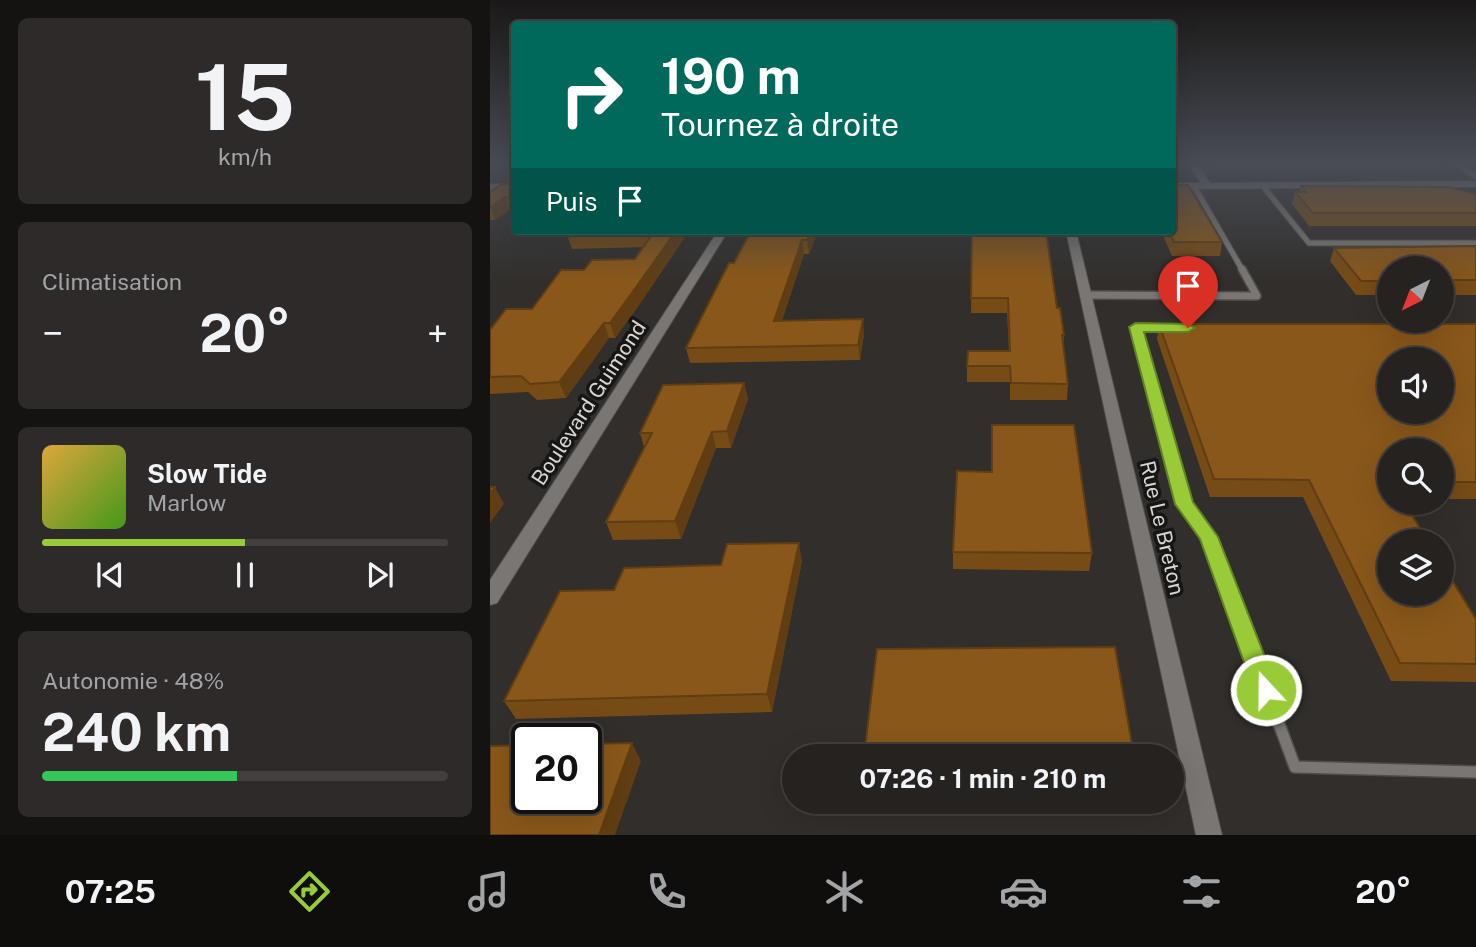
<!DOCTYPE html>
<html lang="fr">
<meta charset="utf-8">
<style>
:root{--surface:#252220;--page:#2d2a29;--text:#f1f3f6;--muted:#a3a4a5;--line:#423f3e;--accent:#98cb37}
body{margin:0;font-family:"Public Sans",sans-serif;background:var(--page);color:var(--text);height:100vh;display:flex;flex-direction:column;font-size:26px;white-space:nowrap}
*{box-sizing:border-box;margin:0}
p{font-size:23px;color:var(--muted)}
.icon{flex:none;width:38px;height:38px;fill:none;stroke:currentColor;stroke-width:2;stroke-linecap:round;stroke-linejoin:round}
.map{position:relative;flex:1;overflow:hidden}
.details{display:flex;flex-direction:column;gap:18px;padding:18px;background:#141312;width:490px}
.details>*{flex:none}
.hud{position:absolute;left:21px;top:21px;width:665px;height:214px;border-radius:7px;box-shadow:0 7px 28px #0002,0 0 0 2px var(--line);background:#00695c;color:#fff;overflow:hidden}
.needle{width:46px;rotate:222deg}
.tools{position:absolute;left:887px;top:256px;display:grid;gap:14px}
.tools a{display:grid;place-items:center;width:77px;height:77px;border-radius:50%;background:var(--surface);box-shadow:0 7px 28px #0002,0 0 0 2px var(--line);font-size:35px}
.speed{position:absolute;left:21px;top:723px;display:flex;gap:14px;font-size:35px;font-weight:700;text-align:center}
.speed>*{display:grid;place-content:center;width:91px;height:91px;border-radius:50%;background:var(--surface);box-shadow:0 7px 28px #0002,0 0 0 2px var(--line);line-height:1}
.speed .limit{border:4px solid #111;border-radius:10px;background:#fff;color:#111}
.pin{position:absolute;display:grid;place-items:center;width:60px;height:60px;color:#fff;margin:-72px -30px;border-radius:50% 50% 50% 0;rotate:-45deg;box-shadow:0 0 7px #0007}
.pin .icon{rotate:45deg}
.me{position:absolute;width:77px;margin:-38px;rotate:339deg;stroke-linejoin:round;filter:drop-shadow(0 0 5px #0008)}
.turn{display:flex;align-items:center;gap:24px;height:147px;padding:0 35px;font-size:32px}
.turn .icon{width:91px;height:91px;stroke-width:2.5}
.turn b{display:block;font-size:49px;line-height:60px}
.then{display:flex;align-items:center;height:66px;padding:0 35px;background:#0003;gap:14px;font-size:26px}
.big{font-size:52px;font-weight:700;line-height:1.1}
.details .tile{flex:1;display:flex;flex-direction:column;justify-content:center;gap:10px;min-width:0;padding:0 24px;border-radius:10px;background:var(--page)}
.details .dial{align-items:center;gap:0}
.dial b{font-size:91px;line-height:1}
.song{display:flex;align-items:center;gap:21px}
.cover{width:84px;height:84px;border-radius:10px;background:linear-gradient(135deg,hsl(40 70% 55%),hsl(100 70% 35%))}
.played{height:7px;border-radius:4px;background:linear-gradient(90deg,var(--accent) 50%,var(--line) 50%)}
.keys{display:flex;justify-content:space-around;direction:ltr}
.heat{display:flex;justify-content:space-between;align-items:center;font-size:38px;direction:ltr}
.charge{height:10px;border-radius:5px;background:linear-gradient(90deg,#34c759 48%,var(--line) 0)}
.trip{position:absolute;left:292px;top:744px;width:402px;height:70px;border-radius:35px;background:var(--surface);box-shadow:0 7px 28px #0002,0 0 0 2px var(--line);font-weight:700;line-height:70px;text-align:center}
.tabs{display:flex;height:112px;justify-content:space-around;align-items:center;background:#0f0e0d;color:var(--muted)}
.tabs .icon{width:49px;height:49px}
.tabs .selected{color:var(--accent)}
.tabs b{font-size:32px;color:var(--text)}
main{display:flex;flex:1;min-height:0}
.map>svg:first-child{display:block}
.lines{fill:none;stroke-linecap:round;stroke-linejoin:round}
.lane-far3-casing{stroke:#4e4c49;stroke-width:7}
.lane-far2-casing{stroke:#4e4c49;stroke-width:10}
.lane-far1-casing{stroke:#4e4c49;stroke-width:11}
.lane-casing{stroke:#4e4c49;stroke-width:14}
.street-casing{stroke:#4e4c49;stroke-width:2}
.lane-far3{stroke:#7a7673;stroke-width:5}
.lane-far2{stroke:#7a7673;stroke-width:7}
.lane-far1{stroke:#7a7673;stroke-width:9}
.lane{stroke:#7a7673;stroke-width:11}
.street{fill:#7a7673;fill-rule:evenodd}
.wall{fill:#764b16}
.shaded-wall{fill:#603d12}
.building{fill:#895719;stroke:#603d12;stroke-width:2;fill-rule:evenodd}
.route{fill:#98cb37;stroke:#638424;stroke-width:2}
.labels{text-anchor:middle;stroke-width:7;stroke-linejoin:round;paint-order:stroke}
.street-label{font-size:21px;fill:#d8d6d4;stroke:#181615}
</style>
<main>
<section class="details">
<div class="tile dial"><b>15</b><p>km/h</p></div>
<div class="tile"><p>Climatisation</p>
<div class="heat"><a>−</a><b class="big">20°</b><a>+</a></div>
</div>
<div class="tile">
<div class="song"><i class="cover"></i><div><b>Slow Tide</b><p>Marlow</p></div></div>
<div class="played"></div>
<div class="keys"><svg class="icon" aria-label="previous" viewBox="0 0 24 24"><path d="M18 5L8 12l10 7zM5 5v14"/></svg><svg class="icon" aria-label="pause" viewBox="0 0 24 24"><path d="M8 5v14M16 5v14"/></svg><svg class="icon" aria-label="next" viewBox="0 0 24 24"><path d="M6 5l10 7-10 7zM19 5v14"/></svg></div>
</div>
<div class="tile"><p>Autonomie · 48%</p><b class="big">240 km</b><div class="charge"></div></div>
</section>
<div class="map">
<svg width="986" height="835" viewBox="0 0 986 835">
<rect width="100%" height="100%" fill="#312e2b"/>
<g class="lines">
<g class="lane-far3-casing">
<g id="lane-far3">
<polyline points="772,185 819,243 986,243"/>
<polyline points="704,186 753,271"/>
</g>
</g>
<g class="lane-far2-casing">
<g id="lane-far2">
<polyline points="596,295 767,296 752,269"/>
<polyline points="669,410 646,327 678,328"/>
</g>
</g>
<g class="lane-far1-casing">
<polyline id="lane-far1" points="668,409 694,504 719,537 740,594"/>
</g>
<g class="lane-casing">
<polyline id="lane" points="740,592 805,767 986,772"/>
</g>
<g class="street-casing">
<g id="street">
<polygon points="699,164 707,164 720,183 986,181 986,187 682,189 682,183 711,183"/>
<polygon points="963,164 972,164 986,173 986,180"/>
<rect x="0" y="184" width="24" height="6"/>
<polygon points="228,231 238,231 7,603 0,605 0,580"/>
<polygon points="576,231 586,231 732,835 706,835"/>
</g>
</g>
<use href="#lane-far3" class="lane-far3"/>
<use href="#lane-far2" class="lane-far2"/>
<use href="#lane-far1" class="lane-far1"/>
<use href="#lane" class="lane"/>
<use href="#street" class="street"/>
</g>
<g class="wall">
<polygon points="728,164 944,164 943,169 731,168"/>
<polygon points="24,184 24,210 19,210 5,220 0,220 0,192"/>
<polygon points="811,186 986,194 986,226 819,226 802,204 805,192 809,192"/>
<polygon points="199,231 149,305 125,338 119,338 76,398 47,400 38,392 0,394 0,330 42,309 94,270 145,259 154,247 82,249 77,235"/>
<polygon points="261,231 328,231 319,254 314,254 292,320 374,334 370,360 200,363 196,348"/>
<polygon points="482,231 567,308 574,335 573,347 578,384 577,400 520,400 520,382 477,382 477,366 519,351 517,313 481,313"/>
<polygon points="671,231 682,231 732,242 730,256 682,256"/>
<polygon points="986,246 986,295 952,295 952,268 900,268 900,295 866,295 840,261 844,248"/>
<polygon points="669,324 986,324 986,499 952,499 952,450 900,450 900,502 986,619 986,682 901,681 813,497 720,497 667,339"/>
<polygon points="254,383 258,399 241,448 226,448 191,539 123,540 116,522 154,447 150,433"/>
<polygon points="463,552 602,553 599,571 463,569"/>
<polygon points="312,561 282,712 26,719 14,701 124,590 231,565"/>
</g>
<g class="shaded-wall">
<polygon points="15,197 19,210 5,220 0,207"/>
<polygon points="186,231 199,231 149,305 125,338 120,323"/>
<polygon points="321,231 328,231 319,254 317,240"/>
<polygon points="312,240 314,254 287,336 284,321"/>
<polygon points="373,319 374,334 370,360 368,345"/>
<polygon points="114,323 119,338 76,398 69,382"/>
<polygon points="254,383 258,399 241,448 237,431"/>
<polygon points="222,432 226,448 191,539 185,521"/>
<polygon points="5,487 14,504 0,523 0,494"/>
<polygon points="309,543 312,561 282,712 277,694"/>
<polygon points="142,743 151,761 125,835 109,835"/>
</g>
<g class="building">
<polygon points="12,184 24,184 24,197 15,197 0,207 0,192"/>
<polygon points="682,185 698,185 732,242 684,242 679,231 682,231"/>
<polygon points="811,186 958,187 986,194 986,213 823,213 805,192 816,192"/>
<polygon points="82,231 186,231 144,290 120,323 114,323 69,382 40,384 31,376 0,377 0,330 16,309 42,309 71,270 94,270 102,260 145,259 163,233 77,235"/>
<polygon points="261,231 321,231 317,240 312,240 284,321 373,319 368,345 196,348 239,263 244,263"/>
<polygon points="482,231 556,231 567,308 570,308 574,335 572,335 578,384 521,383 520,366 477,366 478,351 520,351 518,298 481,298"/>
<polygon points="986,246 986,280 952,280 952,268 900,268 900,281 871,281 844,248"/>
<path d="M669 324H986V482H952V450H900V502H914L938 541H900V593H952V564L986 619V664L910 663 819 480 724 479ZM900 359H952V411H900Z"/>
<polygon points="254,383 237,431 222,432 185,521 116,522 162,433 150,433 173,385"/>
<polygon points="502,425 584,425 602,553 463,552 467,471 502,472"/>
<polygon points="0,487 5,487 0,494"/>
<polygon points="309,543 277,694 14,701 70,591 124,590 134,568 231,565 237,544"/>
<polygon points="625,647 644,756 374,756 387,649"/>
<polygon points="142,743 109,835 0,835 0,746 37,745 37,798 96,798 96,744"/>
</g>
<linearGradient id="sky" x2="0" y2="1"><stop stop-color="#1b1918"/><stop offset="0.58" stop-color="#484c55"/><stop offset="1" stop-color="#484c55" stop-opacity="0"/></linearGradient>
<rect width="986" height="281" fill="url(#sky)"/>
<polygon class="route" points="646,323 698,324 705,328 698,332 654,332 703,502 728,537 788,690 784,697 776,700 768,697 764,690 710,539 685,504 639,327"/>
<g class="labels">
<g class="street-label">
<text transform="translate(99 403) rotate(-57)" y="7">Boulevard Guimond</text>
<text transform="translate(672 528) rotate(77)" y="7">Rue Le Breton</text>
</g>
</g>
</svg>
<div class="tools">
<a><svg class="needle" viewBox="-14 -14 28 28"><path d="M0-13l5 13h-10z" fill="#e53935"/><path d="M0 13l5-13h-10z" fill="#a3a4a5"/></svg></a>
<a><svg class="icon" aria-label="sound" viewBox="0 0 24 24"><path d="M4 9h4l5-4v14l-5-4H4zM17 9q2 3 0 6"/></svg></a>
<a><svg class="icon" aria-label="search" viewBox="0 0 24 24"><circle cx="10" cy="10" r="6"/><path d="M15 15l6 6"/></svg></a>
<a><svg class="icon" aria-label="layers" viewBox="0 0 24 24"><path d="M12 4l9 5-9 5-9-5zM3 14l9 5 9-5"/></svg></a>
</div>
<div class="speed"><div class="limit">20</div></div>
<div class="pin" style="left:698px;top:328px;background:#d93025"><svg class="icon" aria-label="arrive" viewBox="0 0 24 24"><path d="M6 21V4h12l-3 4 3 4H6"/></svg></div>
<svg class="me" style="left:776px;top:690px" viewBox="-20 -20 40 40"><circle r="17" fill="#98cb37" stroke="#fff" stroke-width="3"/><path d="M0-11L8 9 0 5-8 9z" fill="#fff"/></svg>
<div class="trip">07:26 · 1 min · 210 m</div>
<div class="hud">
<div class="turn"><svg class="icon" aria-label="right" viewBox="0 0 24 24"><path d="M7 20v-9h11M14 6l5 5-5 5"/></svg><div><b>190 m</b>Tournez à droite</div></div>
<div class="then">Puis<svg class="icon" aria-label="arrive" viewBox="0 0 24 24"><path d="M6 21V4h12l-3 4 3 4H6"/></svg></div>
</div>
</div>
</main>
<nav class="tabs">
<b>07:25</b>
<svg class="icon selected" aria-label="directions" viewBox="0 0 24 24"><path d="M12 3l9 9-9 9-9-9zM9 14v-3h6M13 9l2 2-2 2"/></svg>
<svg class="icon" aria-label="music" viewBox="0 0 24 24"><path d="M9 18V5l10-2v13"/><circle cx="6" cy="18" r="3"/><circle cx="16" cy="16" r="3"/></svg>
<svg class="icon" aria-label="phone" viewBox="0 0 24 24"><path d="M5 4h4l2 5-3 2q2 4 5 5l2-3 5 2v4C11 20 4 13 5 4z"/></svg>
<svg class="icon" aria-label="climate" viewBox="0 0 24 24"><path d="M12 3v18M4 7l16 10M4 17L20 7"/></svg>
<svg class="icon" aria-label="car" viewBox="0 0 24 24"><path d="M5 17H2v-5l4-1 3-4h7l3 4 3 1v5h-3M9 17h6M6 11h13"/><circle cx="7" cy="17" r="2"/><circle cx="17" cy="17" r="2"/></svg>
<svg class="icon" aria-label="filters" viewBox="0 0 24 24"><path d="M4 7h16M4 17h16"/><circle cx="9" cy="7" r="2"/><circle cx="15" cy="17" r="2"/></svg>
<b>20°</b>
</nav>
